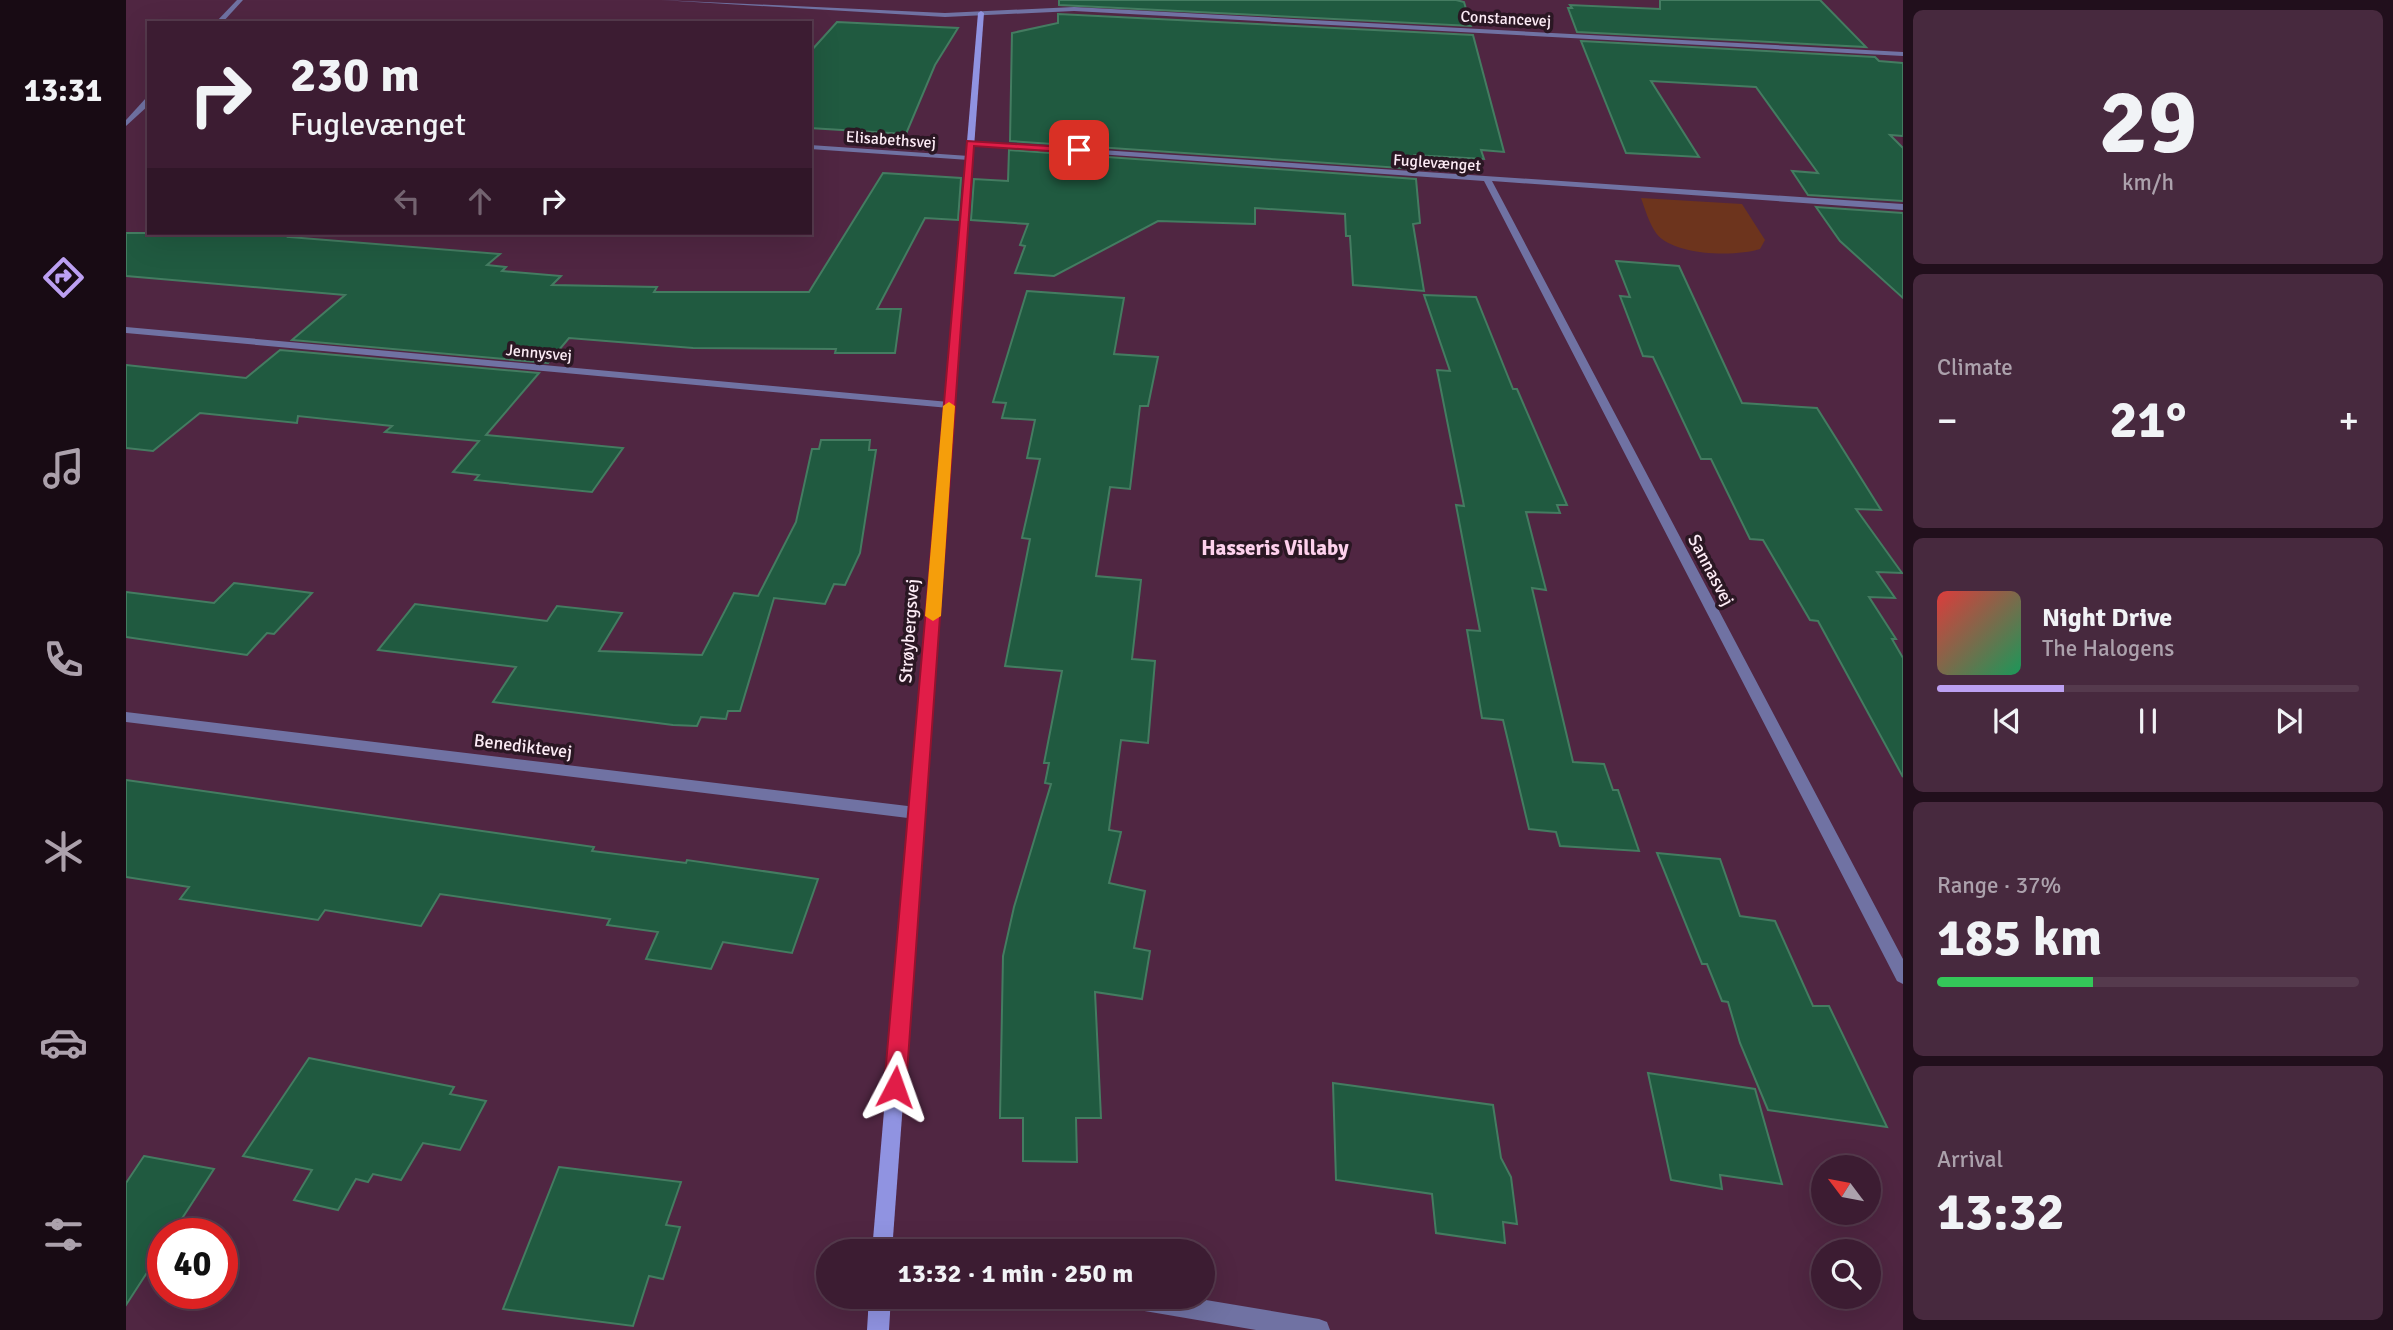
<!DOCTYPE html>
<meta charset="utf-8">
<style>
:root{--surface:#3c1c32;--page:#47293e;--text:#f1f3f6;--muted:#aca1ac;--line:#553a4d;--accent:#bca0f2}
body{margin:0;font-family:Signika,sans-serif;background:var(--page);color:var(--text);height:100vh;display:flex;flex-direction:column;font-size:26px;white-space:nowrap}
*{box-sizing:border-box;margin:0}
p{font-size:23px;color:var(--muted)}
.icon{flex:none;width:38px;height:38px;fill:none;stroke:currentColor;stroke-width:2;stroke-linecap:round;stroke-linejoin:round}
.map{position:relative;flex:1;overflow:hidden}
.details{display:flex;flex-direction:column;gap:10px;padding:10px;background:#210f1c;width:490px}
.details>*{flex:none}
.guide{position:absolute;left:21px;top:21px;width:665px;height:214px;border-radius:0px;box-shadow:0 7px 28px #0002,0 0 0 2px var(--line);background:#3c1c32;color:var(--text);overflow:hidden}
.needle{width:46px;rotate:302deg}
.controls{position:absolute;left:1685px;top:1155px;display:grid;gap:14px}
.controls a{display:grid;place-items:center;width:70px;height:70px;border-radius:50%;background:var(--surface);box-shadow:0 7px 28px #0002,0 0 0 2px var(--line);font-size:35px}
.speed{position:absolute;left:21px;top:1218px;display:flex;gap:14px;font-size:35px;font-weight:700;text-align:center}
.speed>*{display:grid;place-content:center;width:91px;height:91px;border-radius:50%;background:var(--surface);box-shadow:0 7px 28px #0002,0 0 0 2px var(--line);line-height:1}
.speed .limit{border:10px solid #d22;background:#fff;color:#111}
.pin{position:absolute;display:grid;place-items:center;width:60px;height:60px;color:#fff;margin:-30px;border-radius:14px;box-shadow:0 4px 10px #0006}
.me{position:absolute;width:77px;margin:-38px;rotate:4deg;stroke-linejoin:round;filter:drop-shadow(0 0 5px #0008)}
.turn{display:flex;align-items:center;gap:24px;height:147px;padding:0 28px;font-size:32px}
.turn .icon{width:91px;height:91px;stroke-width:2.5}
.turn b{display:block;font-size:49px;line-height:60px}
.lanes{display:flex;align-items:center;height:66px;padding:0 28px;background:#0003;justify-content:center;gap:35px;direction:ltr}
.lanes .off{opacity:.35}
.big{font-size:52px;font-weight:700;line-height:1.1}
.details .widget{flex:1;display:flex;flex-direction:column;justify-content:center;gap:10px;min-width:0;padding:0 24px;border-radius:10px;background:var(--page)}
.details .dial{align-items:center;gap:0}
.dial b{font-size:91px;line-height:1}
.song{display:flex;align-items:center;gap:21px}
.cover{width:84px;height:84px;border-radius:10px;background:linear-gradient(135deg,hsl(0 70% 55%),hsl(150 70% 35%))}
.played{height:7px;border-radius:4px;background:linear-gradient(90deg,var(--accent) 30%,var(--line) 30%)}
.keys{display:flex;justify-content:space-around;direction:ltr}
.heat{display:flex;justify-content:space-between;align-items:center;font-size:38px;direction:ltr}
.charge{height:10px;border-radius:5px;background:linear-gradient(90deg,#34c759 37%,var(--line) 0)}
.trip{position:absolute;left:690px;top:1239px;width:399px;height:70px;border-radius:35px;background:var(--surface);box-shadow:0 7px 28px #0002,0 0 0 2px var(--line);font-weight:700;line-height:70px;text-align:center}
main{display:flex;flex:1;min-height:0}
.menu{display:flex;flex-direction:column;width:126px;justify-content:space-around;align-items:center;background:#180b14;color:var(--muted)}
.menu .icon{width:49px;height:49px}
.menu .active{color:var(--accent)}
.menu b{font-size:32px;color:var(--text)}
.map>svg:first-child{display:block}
.green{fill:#6d341d}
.building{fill:#205a40;stroke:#447c61;stroke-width:2}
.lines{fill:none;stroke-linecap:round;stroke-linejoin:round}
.street{fill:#7072a3;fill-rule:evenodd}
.secondary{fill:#9093e1;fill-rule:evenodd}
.route{fill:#e11d48;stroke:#92132f;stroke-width:2}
.slow{fill:#f59e0b}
.labels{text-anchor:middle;stroke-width:7;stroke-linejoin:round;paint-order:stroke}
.far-street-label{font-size:16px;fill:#fcebf5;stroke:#2a1723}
.street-label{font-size:18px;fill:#fcebf5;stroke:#2a1723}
.quarter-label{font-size:21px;font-weight:bold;fill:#fdd1ec;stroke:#2a1723}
</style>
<main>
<nav class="menu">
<b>13:31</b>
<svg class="icon active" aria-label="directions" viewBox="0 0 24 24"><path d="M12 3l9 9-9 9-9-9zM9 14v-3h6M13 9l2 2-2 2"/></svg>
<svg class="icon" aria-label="music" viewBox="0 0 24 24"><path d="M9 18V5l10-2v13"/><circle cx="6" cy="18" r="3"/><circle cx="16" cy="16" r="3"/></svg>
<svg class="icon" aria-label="phone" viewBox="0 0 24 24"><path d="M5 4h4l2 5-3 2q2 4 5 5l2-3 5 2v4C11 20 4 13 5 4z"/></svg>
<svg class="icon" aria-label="climate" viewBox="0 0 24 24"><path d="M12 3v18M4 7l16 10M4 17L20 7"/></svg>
<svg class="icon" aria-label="car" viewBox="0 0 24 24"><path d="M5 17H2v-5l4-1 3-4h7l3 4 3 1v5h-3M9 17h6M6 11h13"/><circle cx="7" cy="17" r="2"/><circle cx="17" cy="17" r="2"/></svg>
<svg class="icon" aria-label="filters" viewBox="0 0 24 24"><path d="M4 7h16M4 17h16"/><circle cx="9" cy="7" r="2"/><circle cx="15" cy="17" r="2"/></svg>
</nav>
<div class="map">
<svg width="1777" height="1330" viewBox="0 0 1777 1330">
<rect width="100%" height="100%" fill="#502642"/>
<path class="green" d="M1515 198 1616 204 1639 240 1634 249C1609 257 1547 256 1530 233 1523 223 1519 209 1515 198Z"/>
<g class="building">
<polygon points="933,0 1330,0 1338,2 1345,26 933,5"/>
<polygon points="1534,0 1694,0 1740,47 1451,32 1442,8 1446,8 1444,5 1534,9"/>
<polygon points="932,14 1347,35 1378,152 1355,150 1358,159 1288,155 1289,169 884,141 886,33 932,23"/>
<polygon points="711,22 832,28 809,65 780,134 684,128 684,52"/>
<polygon points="1455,41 1749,57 1753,61 1777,63 1777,136 1764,135 1777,148 1777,201 1682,195 1666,171 1692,173 1630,87 1525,81 1573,157 1500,153"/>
<polygon points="883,150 1290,179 1294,223 1287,224 1298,291 1227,285 1224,236 1220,236 1219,214 1129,208 1129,224 1032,221 928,276 889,273 899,246 894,245 902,224 845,220 848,179 882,181"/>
<polygon points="757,173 835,178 832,220 799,218 751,309 775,309 769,353 709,353 710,349 567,348 443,338 422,363 166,340 219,295 0,276 0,233 169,233 163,237 374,254 361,265 380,267 376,271 435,276 426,285 531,287 528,292 683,292"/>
<polygon points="1690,207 1777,213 1777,298 1714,241"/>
<polygon points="1490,261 1553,266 1616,403 1691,408 1755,510 1730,509 1776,573 1751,572 1769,598 1743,597 1770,639 1766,639 1777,658 1777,777 1692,621 1684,620 1637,540 1624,539 1585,459 1575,459 1527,357 1517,356 1494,296 1504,297"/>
<polygon points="901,291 998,298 988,354 1032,357 1022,406 1014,406 1004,489 984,487 970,576 1015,580 1006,659 1029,661 1022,743 995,740 983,830 995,832 983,883 1019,891 1008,948 1024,951 1016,999 969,992 975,1118 950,1118 951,1162 897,1161 897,1118 874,1118 877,956 888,907 925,784 919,783 923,763 918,763 936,671 879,666 904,539 896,538 914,459 901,458 909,420 876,418 880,403 867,402"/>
<polygon points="1298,295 1350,297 1387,389 1391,389 1441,505 1431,505 1434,513 1400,512 1420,590 1406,588 1447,762 1478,764 1487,790 1492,790 1513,851 1434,846 1430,832 1403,829 1377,720 1356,718 1341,630 1354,631 1330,505 1338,506 1311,370 1324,371"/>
<polygon points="154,350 413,373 360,435 497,448 466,492 349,480 353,475 327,472 353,441 259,432 266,426 172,416 171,423 74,413 27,451 0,448 0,365 120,378"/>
<polygon points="695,440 744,440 743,450 750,450 734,553 719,585 708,584 699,604 648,598 614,711 602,711 600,719 575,717 571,726 547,725 367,702 390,667 252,650 289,604 421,621 431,606 496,613 473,651 576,655 608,593 632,596 670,522 686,449 693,449"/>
<polygon points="108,583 186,593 148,634 141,633 121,655 0,637 0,592 88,603"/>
<polygon points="0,780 468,847 466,851 560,863 561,860 692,879 666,953 597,942 585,969 520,959 532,932 481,925 484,919 314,894 295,926 199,910 192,920 54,899 63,887 0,877"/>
<polygon points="1531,853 1594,859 1614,916 1649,921 1687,1006 1703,1006 1761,1127 1642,1110 1614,1043 1602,1002 1596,1001 1581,964 1576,964"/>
<polygon points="183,1058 328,1087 324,1094 360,1101 334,1150 297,1143 275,1180 247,1174 242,1182 230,1179 212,1210 168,1200 186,1170 117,1156"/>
<polygon points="1522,1073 1629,1089 1656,1184 1594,1175 1596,1189 1545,1180"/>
<polygon points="1207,1083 1367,1105 1375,1158 1385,1177 1391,1224 1377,1222 1379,1243 1310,1233 1306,1194 1210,1180"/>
<polygon points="18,1156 88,1169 46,1234 37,1234 37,1248 0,1305 0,1183"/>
<polygon points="433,1167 555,1182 540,1225 554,1227 537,1279 523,1276 507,1326 377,1309"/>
</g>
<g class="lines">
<g class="street">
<polygon points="111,0 117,0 96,23 89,23"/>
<polygon points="535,0 819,13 948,7 1777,52 1777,56 948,11 819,17"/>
<polygon points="20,98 23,98 23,105 0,126 0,120"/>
<polygon points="841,141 1777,204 1777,210 1366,181 1777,959 1777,984 1771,981 1358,181 844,145 840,143"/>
<polygon points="684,145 843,156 847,158 843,160 684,149"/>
<polygon points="0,327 823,402 828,405 823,408 0,333"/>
<polygon points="0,712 790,807 796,809 798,813 796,817 790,819 0,722"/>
<polygon points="990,1297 1062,1297 1193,1319 1201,1322 1204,1330 1130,1330 1001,1308 993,1305"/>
</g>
<g class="secondary">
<polygon points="855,11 858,13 766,1251 746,1251 852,13"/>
<polygon points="743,1297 765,1297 763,1330 741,1330"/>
</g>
</g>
<polygon class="route" points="841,141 953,148 957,150 953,153 848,146 780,1087 776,1094 769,1097 761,1094 758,1087"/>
<polygon class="slow" points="823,402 829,406 815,616 807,621 799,616 817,406"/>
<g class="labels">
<g class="far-street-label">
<text transform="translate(1380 18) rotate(3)" y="6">Constancevej</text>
<text transform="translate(765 139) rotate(4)" y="6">Elisabethsvej</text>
<text transform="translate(1311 162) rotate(4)" y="6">Fuglevænget</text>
<text transform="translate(413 352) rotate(5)" y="6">Jennysvej</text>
</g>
<g class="street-label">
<text transform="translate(1585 570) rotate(62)" y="6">Sannasvej</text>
<text transform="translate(783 631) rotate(-86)" y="6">Strøybergsvej</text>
<text transform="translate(397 746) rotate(7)" y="6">Benediktevej</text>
</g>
<g class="quarter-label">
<text x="1149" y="555">Hasseris Villaby</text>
</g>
</g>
</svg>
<div class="controls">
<a><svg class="needle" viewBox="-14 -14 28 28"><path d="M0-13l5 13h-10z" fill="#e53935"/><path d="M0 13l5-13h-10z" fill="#aca1ac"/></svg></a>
<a><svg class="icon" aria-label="search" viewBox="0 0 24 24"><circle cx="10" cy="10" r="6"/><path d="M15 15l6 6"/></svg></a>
</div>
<div class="speed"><div class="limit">40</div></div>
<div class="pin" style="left:953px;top:150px;background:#d93025"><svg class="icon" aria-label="arrive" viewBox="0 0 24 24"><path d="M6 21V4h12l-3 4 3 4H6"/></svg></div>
<svg class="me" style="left:769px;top:1087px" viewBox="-20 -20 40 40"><path d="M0-17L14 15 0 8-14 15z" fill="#e11d48" stroke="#fff" stroke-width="4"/></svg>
<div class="trip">13:32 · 1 min · 250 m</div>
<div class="guide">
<div class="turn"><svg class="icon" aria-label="right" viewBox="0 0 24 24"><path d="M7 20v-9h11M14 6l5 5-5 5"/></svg><div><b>230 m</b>Fuglevænget</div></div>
<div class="lanes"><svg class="icon off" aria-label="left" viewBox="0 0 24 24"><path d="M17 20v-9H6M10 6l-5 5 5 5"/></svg><svg class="icon off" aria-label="ahead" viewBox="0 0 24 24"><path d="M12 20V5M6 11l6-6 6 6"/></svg><svg class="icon" aria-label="right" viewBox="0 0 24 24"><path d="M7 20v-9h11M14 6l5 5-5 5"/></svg></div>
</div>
</div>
<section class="details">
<div class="widget dial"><b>29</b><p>km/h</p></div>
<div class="widget"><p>Climate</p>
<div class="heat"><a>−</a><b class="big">21°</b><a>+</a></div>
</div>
<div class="widget">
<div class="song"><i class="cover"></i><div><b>Night Drive</b><p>The Halogens</p></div></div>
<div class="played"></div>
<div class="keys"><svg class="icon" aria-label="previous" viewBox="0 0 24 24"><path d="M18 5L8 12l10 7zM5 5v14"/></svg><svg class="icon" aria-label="pause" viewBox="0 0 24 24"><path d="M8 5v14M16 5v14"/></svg><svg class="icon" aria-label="next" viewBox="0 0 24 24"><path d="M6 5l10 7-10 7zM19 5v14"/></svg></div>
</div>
<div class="widget"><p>Range · 37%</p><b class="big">185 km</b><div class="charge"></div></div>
<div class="widget"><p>Arrival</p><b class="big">13:32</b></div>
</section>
</main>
